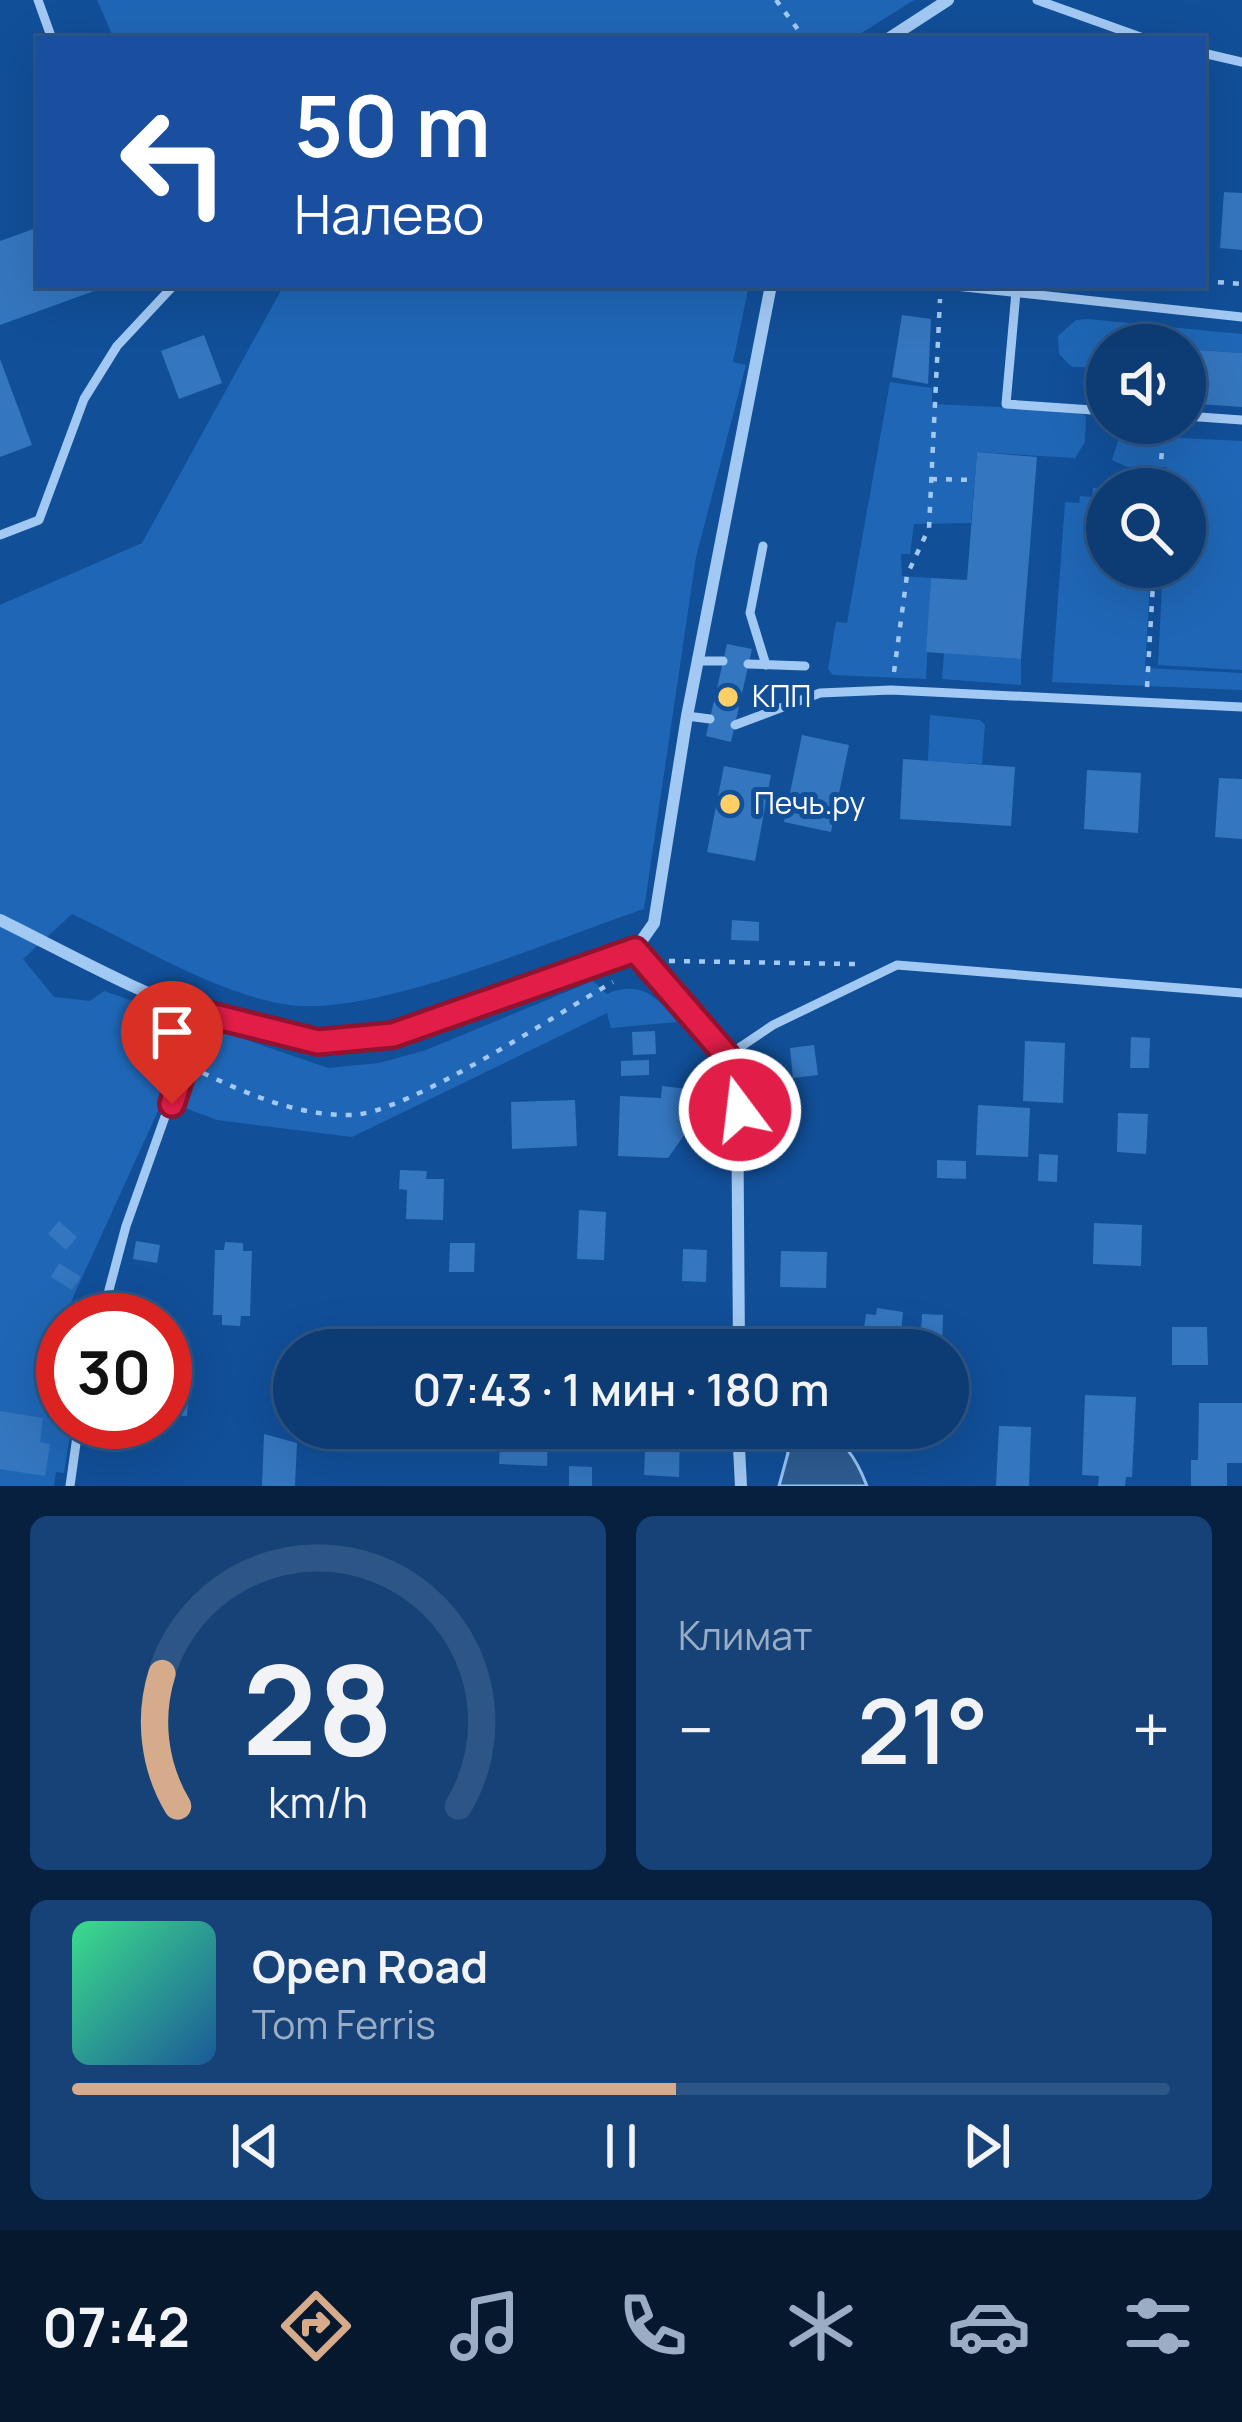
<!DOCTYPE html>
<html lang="ru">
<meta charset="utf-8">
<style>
:root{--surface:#0d3b73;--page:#164278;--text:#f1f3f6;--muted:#9aadc4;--line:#2d5585;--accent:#d6ab8b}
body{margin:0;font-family:Manrope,sans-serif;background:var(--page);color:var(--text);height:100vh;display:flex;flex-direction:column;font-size:45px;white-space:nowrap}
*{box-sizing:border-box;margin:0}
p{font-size:39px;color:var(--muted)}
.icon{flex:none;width:66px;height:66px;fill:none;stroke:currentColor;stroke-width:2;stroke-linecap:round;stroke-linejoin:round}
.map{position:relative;height:1486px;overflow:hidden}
.drawer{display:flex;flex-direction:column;gap:30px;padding:30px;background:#07203f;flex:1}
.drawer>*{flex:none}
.guide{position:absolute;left:36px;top:36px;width:1170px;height:252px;border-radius:0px;box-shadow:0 12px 48px #0002,0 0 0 3px var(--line);background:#1a4fa0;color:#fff;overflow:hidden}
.buttons{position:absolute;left:1086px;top:324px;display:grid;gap:24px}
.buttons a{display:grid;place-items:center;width:120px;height:120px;border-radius:50%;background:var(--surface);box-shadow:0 12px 48px #0002,0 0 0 3px var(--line);font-size:60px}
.speed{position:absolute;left:36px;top:1293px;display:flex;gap:24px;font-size:60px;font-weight:700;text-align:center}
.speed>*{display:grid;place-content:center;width:156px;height:156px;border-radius:50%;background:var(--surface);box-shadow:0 12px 48px #0002,0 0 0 3px var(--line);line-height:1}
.speed .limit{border:18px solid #d22;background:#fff;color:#111}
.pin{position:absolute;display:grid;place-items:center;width:102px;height:102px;color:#fff;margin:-123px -51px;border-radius:50% 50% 50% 0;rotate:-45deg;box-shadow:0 0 12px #0007}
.pin .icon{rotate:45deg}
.me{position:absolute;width:132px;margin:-66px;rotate:345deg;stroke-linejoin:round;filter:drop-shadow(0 0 9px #0008)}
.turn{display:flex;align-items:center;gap:42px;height:252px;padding:0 60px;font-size:54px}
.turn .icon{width:156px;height:156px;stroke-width:2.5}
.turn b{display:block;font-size:84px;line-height:102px}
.big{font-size:90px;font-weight:600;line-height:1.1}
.drawer .card{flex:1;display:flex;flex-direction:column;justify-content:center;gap:18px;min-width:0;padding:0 42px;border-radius:18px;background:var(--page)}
.drawer .dial{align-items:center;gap:0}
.dial svg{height:312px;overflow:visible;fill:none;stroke:var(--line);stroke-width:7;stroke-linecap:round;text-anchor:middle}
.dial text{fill:var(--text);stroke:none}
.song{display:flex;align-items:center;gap:36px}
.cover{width:144px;height:144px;border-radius:18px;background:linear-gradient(135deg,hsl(150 70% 55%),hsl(210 70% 35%))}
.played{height:12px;border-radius:6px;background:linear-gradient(90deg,var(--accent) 55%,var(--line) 55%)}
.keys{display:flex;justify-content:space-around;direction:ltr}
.heat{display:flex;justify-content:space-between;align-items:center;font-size:66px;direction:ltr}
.drawer .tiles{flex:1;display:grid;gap:30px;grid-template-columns:1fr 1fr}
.card:last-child{grid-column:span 2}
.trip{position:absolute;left:273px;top:1329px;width:696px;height:120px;border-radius:60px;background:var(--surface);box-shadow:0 12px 48px #0002,0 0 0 3px var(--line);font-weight:600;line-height:120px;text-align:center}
.tab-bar{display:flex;height:192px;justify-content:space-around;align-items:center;background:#05182e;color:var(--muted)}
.tab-bar .icon{width:84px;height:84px}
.tab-bar .selected{color:var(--accent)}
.tab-bar b{font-size:54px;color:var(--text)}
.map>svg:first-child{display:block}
.green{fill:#1f67b6}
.water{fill:#2e5c92;stroke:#94c5f7;stroke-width:3}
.building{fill:#3476bf}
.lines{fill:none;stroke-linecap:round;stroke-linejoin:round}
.path{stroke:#a2c9f4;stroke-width:4.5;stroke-dasharray:6 9;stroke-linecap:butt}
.service{stroke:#a2c9f4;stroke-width:9}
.minor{stroke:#a2c9f4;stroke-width:12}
.route-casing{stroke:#92132f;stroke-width:30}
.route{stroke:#e11d48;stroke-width:21}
.poi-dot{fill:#ffcf66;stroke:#114f99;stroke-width:4.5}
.labels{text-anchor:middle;stroke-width:10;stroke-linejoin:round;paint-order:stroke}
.poi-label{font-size:30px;fill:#fff;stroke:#114f99;text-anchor:start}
</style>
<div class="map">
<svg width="1242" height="1486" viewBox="0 0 1242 1486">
<rect width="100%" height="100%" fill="#114f99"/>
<g class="green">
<polygon points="97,0 914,0 852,39 114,39"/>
<path d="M284 285H749L733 362 746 365 696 557 644 909C554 939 392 1010 301 1006 230 1002 137 944 72 914L23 959 54 997 90 1001 104 991 328 1068 379 1063 426 1050 593 981 607 994C640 980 657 996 677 1022L611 1028 607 1013 352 1137 217 1120 185 1108 168 1089 50 1348 63 1352V1422H72L64 1473 56 1472 54 1486H0V605L142 543Z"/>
<polygon points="1088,319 1242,334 1242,353 1110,343 1107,368 1072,367 1059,354 1058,336 1076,320"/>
<polygon points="890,382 932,388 932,404 1078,411 1086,416 1085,442 1075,458 977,452 971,523 914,524 910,554 901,554 902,576 931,578 926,679 833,675 828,669 836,622 847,623"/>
<polygon points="1120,435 1242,441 1242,670 1158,665 1163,567 1185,567 1185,489 1167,489 1167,467 1127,467 1112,460"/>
<polygon points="1111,481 1156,484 1156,489 1107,489 1107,567 1151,567 1145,668 1242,673 1242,690 1052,682 1065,502 1079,503 1080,496 1092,497 1093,488 1111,489"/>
<polygon points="944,653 1021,659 1021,685 942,679"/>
<polygon points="930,715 980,720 985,725 982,764 928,761"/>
</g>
<path class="water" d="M815 1428C845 1439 856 1458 867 1486H779L788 1453 782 1439Z"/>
<g class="building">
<polygon points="1224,192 1242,193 1242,250 1220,248"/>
<polygon points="39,227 39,285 108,286 0,325 0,241"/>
<polygon points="902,315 931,319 928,384 892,377"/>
<polygon points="204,335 222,383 179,399 161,351"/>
<polygon points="1185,349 1242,353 1242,407 1185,403"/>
<polygon points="0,359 32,445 0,457"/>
<polygon points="977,452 1037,457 1021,659 926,652 931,578 967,580"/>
<polygon points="727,644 752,649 731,742 706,736"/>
<polygon points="802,735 849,745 831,832 784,822"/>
<polygon points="903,759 1015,767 1011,826 900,819"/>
<polygon points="724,766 771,775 755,861 707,852"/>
<polygon points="1087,770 1141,773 1138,833 1084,829"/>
<polygon points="1219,778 1242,779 1242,839 1215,837"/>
<polygon points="732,920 759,922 759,941 731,940"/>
<polygon points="655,1031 656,1054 633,1055 632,1032"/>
<polygon points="1131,1037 1150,1038 1149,1068 1130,1068"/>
<polygon points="1025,1041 1065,1043 1063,1103 1023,1101"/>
<polygon points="814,1045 818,1075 793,1078 790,1048"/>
<polygon points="649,1060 649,1075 621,1076 621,1061"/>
<polygon points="662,1086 714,1092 713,1121 685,1134 668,1158 618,1156 620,1096 661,1098"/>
<polygon points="575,1100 577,1146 512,1149 511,1102"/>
<polygon points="978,1105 1030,1108 1028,1157 976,1155"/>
<polygon points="1118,1113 1148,1114 1146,1154 1117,1152"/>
<polygon points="1039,1154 1058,1155 1057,1182 1038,1181"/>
<polygon points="937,1160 966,1161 966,1179 937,1178"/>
<polygon points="400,1170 427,1171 426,1179 444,1179 443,1220 406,1219 407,1190 399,1189"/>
<polygon points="579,1210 606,1212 604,1260 577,1259"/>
<polygon points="59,1221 77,1237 66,1250 48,1234"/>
<polygon points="1094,1223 1142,1225 1141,1266 1093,1264"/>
<polygon points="136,1241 160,1245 157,1263 133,1259"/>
<polygon points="225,1242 243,1243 243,1251 252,1251 250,1316 241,1316 240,1326 222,1325 222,1315 213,1315 215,1250 224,1250"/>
<polygon points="450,1243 475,1243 474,1272 449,1272"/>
<polygon points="683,1249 707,1250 706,1282 682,1281"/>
<polygon points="781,1251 827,1252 826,1288 780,1287"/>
<polygon points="59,1263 81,1277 72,1290 51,1277"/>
<polygon points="877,1308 903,1312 899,1350 861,1350 866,1314 876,1315"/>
<polygon points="922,1314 943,1315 942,1350 920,1350"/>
<polygon points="1172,1327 1207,1327 1208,1365 1172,1365"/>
<polygon points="165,1351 191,1353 187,1416 165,1415"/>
<polygon points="282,1363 294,1363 294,1423 280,1422"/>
<polygon points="1085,1395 1136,1397 1132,1477 1126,1477 1125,1486 1098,1486 1099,1476 1082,1475"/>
<polygon points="1199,1403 1242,1403 1242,1463 1227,1463 1227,1486 1191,1486 1191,1460 1198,1460"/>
<polygon points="0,1411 43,1418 40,1442 50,1444 45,1476 0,1469"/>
<polygon points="100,1422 150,1422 148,1439 123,1436 122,1447 97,1444"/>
<polygon points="999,1426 1031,1427 1029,1486 996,1486"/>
<polygon points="393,1428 437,1428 437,1440 393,1438"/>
<polygon points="501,1428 559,1428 559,1438 548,1438 547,1466 499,1464"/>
<polygon points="646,1428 680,1428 679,1477 644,1475"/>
<polygon points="264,1434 297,1443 295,1486 262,1486"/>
<polygon points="569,1466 592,1467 592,1486 569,1486"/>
</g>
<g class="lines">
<g class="path">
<polyline points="776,0 805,39"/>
<polyline points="1203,281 1242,284"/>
<polyline points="931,479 975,480"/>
<polyline points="1159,489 1164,423"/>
<polyline points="894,672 907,575 929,528 940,299"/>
<polyline points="1147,687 1154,567"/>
<polyline points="669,961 856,964"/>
<polyline points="133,1011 152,1021 172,1047"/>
<path d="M203 1073C250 1095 298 1116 351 1115 407 1114 558 1013 613 982"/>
</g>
<g class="service">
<polyline points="38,0 52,39"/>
<polyline points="1037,0 1146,39"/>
<polyline points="1203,53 1242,62"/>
<polyline points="946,285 1242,317"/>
<polyline points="1016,292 1006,404 1107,411"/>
<polyline points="1185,416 1242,420"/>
<polyline points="0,535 39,520 84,399 117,346 174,285"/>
<polyline points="763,546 750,613 766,665"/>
<polyline points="698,661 723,661"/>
<polyline points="748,664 805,666"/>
<polyline points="687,716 710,719"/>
<polyline points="735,725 820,693 891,690 1242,707"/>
<polyline points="727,1056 773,1025 897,965 1242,993"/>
<polyline points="101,1320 126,1226 202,1013"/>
<polyline points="70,1486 79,1422"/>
</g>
<g class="minor">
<polyline points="888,39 948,0"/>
<path d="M0 920C118 978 254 1063 391 1035 474 1019 556 979 635 950L654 923 687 716 771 285"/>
<polyline points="635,950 727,1056 737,1082 739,1350"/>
<polyline points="738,1428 741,1486"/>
</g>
</g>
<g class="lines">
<g class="route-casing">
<polyline id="route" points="172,1104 202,1013 318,1042 393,1035 635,950 727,1056 740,1110"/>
</g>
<use href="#route" class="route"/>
</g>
<g class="poi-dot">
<circle cx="728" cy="697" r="12"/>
<circle cx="730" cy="804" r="12"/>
</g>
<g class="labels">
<g class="poi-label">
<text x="752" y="707">КПП</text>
<text x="754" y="814">Печь.ру</text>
</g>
</g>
</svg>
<div class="buttons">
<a><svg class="icon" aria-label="sound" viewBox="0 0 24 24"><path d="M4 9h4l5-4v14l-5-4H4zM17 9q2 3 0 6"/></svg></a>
<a><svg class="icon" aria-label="search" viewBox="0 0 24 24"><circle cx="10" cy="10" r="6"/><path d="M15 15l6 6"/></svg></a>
</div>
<div class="speed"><div class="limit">30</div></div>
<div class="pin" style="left:172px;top:1104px;background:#d93025"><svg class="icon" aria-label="arrive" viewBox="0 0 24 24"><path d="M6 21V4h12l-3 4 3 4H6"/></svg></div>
<svg class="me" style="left:740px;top:1110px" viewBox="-20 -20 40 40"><circle r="17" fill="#e11d48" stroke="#fff" stroke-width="3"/><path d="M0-11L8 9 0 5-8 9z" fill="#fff"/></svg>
<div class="trip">07:43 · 1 мин · 180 m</div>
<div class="guide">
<div class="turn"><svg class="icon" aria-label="left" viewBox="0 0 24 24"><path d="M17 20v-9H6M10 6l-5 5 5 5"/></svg><div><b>50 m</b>Налево</div></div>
</div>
</div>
<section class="drawer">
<div class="tiles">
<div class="card dial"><svg viewBox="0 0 100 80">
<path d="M14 69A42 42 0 1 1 86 69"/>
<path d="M14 69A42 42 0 0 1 10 35" stroke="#d6ab8b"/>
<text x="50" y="56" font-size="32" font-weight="700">28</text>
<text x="50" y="72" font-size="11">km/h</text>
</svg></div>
<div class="card"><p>Климат</p>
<div class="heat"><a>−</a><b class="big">21°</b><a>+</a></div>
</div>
<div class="card">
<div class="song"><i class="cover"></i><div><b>Open Road</b><p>Tom Ferris</p></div></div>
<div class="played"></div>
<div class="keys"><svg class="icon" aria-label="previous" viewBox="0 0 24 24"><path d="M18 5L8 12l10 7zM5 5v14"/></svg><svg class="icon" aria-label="pause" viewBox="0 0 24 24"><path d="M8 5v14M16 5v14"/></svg><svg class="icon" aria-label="next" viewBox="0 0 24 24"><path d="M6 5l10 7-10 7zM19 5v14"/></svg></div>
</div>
</div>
</section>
<nav class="tab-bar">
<b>07:42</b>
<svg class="icon selected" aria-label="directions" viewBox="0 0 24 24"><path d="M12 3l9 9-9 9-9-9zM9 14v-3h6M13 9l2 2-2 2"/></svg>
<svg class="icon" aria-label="music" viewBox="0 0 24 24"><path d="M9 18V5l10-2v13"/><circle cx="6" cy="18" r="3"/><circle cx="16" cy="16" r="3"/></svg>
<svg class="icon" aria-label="phone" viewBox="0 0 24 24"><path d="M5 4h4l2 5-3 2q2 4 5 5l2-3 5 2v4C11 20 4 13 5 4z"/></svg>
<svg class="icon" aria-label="climate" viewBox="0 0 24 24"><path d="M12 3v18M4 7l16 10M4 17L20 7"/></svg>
<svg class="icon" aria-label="car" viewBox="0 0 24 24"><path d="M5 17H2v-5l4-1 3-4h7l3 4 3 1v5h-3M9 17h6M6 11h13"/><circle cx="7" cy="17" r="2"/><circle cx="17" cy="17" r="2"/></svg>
<svg class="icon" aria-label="filters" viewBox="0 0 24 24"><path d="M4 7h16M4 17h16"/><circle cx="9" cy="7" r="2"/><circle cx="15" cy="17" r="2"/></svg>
</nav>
